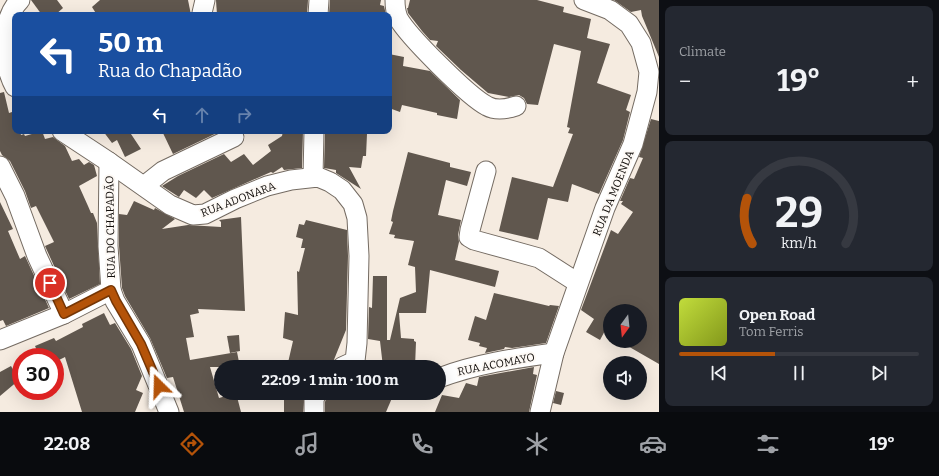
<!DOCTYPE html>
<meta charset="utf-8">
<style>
:root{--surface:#171b24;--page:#242831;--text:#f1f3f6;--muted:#9ea1a6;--line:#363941;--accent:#b45309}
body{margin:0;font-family:Bitter,serif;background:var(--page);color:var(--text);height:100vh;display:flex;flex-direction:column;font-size:15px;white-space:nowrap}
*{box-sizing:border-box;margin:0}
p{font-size:13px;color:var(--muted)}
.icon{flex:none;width:22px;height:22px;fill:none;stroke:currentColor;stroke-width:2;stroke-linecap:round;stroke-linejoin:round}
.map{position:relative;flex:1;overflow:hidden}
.panel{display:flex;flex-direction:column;gap:6px;padding:6px;background:#0d0f14;width:280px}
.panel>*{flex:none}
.banner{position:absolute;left:12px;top:12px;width:380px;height:122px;border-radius:8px;box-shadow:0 4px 16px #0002;background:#1a4fa0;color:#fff;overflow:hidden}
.needle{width:26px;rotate:195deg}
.buttons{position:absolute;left:603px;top:304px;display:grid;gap:8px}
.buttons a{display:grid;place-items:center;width:44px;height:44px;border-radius:50%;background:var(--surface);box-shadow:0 4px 16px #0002;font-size:20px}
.speed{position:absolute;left:12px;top:348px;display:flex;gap:8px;font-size:20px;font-weight:700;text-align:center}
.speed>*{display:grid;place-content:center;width:52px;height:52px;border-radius:50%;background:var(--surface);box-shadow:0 4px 16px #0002;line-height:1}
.speed .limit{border:6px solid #d22;background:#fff;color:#111}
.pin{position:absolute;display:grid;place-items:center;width:34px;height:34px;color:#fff;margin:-17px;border:2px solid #fff;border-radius:50%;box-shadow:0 1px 4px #0007}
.me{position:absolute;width:44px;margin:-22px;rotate:338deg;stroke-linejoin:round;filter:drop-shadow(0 0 3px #0008)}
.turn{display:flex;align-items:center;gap:14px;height:84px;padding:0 20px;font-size:18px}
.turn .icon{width:52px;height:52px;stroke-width:2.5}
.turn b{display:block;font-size:28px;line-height:34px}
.lanes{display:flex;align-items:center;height:38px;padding:0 20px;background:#0003;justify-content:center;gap:20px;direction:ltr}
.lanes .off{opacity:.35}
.big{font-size:30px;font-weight:700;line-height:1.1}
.panel .tile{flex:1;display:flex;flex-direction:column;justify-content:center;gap:6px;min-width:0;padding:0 14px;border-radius:8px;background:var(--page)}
.panel .dial{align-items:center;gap:0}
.dial svg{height:104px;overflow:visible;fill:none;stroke:var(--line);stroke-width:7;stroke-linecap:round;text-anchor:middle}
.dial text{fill:var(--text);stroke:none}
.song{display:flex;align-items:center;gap:12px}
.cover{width:48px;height:48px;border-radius:6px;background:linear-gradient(135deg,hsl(70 70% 55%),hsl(70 70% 35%))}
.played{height:4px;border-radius:2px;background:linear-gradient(90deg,var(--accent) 40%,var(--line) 40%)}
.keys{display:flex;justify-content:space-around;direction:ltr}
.heat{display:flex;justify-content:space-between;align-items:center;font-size:22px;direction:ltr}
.trip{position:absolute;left:214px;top:360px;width:232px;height:40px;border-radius:20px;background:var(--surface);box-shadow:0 4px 16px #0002;font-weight:700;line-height:40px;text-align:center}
.menu{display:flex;height:64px;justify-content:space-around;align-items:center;background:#090b0e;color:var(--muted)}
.menu .icon{width:28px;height:28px}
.menu .on{color:var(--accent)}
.menu b{font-size:18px;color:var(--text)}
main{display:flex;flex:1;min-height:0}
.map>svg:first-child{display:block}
.building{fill:#60574e}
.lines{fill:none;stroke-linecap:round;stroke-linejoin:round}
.minor-casing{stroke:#746b62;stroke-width:21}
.minor{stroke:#fff;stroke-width:19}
.route-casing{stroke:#753606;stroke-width:10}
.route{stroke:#b45309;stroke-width:7}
.labels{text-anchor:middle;stroke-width:4;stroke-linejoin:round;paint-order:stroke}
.street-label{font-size:11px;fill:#110d0a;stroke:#fdf9f5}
</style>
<main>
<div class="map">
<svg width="659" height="412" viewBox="0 0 659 412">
<rect width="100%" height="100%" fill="#f5ebe0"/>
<g class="building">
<polygon points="31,0 57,0 63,8 55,15 42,15"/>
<polygon points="100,0 188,0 191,15 97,15 92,7"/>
<polygon points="216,0 308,0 307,15 217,15"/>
<polygon points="330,0 381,0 380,5 384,6 386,15 329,15"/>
<polygon points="410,0 537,0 564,7 563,12 591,19 587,38 610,44 597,83 631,95 626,110 630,112 623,140 599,194 572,184 568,202 548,198 538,240 499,231 512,177 553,187 573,134 568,133 570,128 567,127 581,51 554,44 538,105 527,104 524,98 519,95 509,97 488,93 461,70 436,46 438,41 430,40 422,31 408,13 407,8 408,8"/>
<polygon points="614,0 659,0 659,57 642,16 641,10 631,12"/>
<polygon points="389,54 404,57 403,66 430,71 460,100 457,119 437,115 437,113 402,105 400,112 389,108"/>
<polygon points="4,92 9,113 15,111 15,131 20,131 21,135 24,134 25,136 42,131 45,139 53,137 65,146 72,161 79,159 84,165 89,162 94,165 97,176 79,186 88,206 91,213 93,213 97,223 100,284 69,299 45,246 54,242 36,206 31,208 25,191 10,161 2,155 0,151 0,93"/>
<polygon points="651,119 659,121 659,364 619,341 640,341 640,311 610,311 610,329 607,327 600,340 586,332 594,319 581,310 611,230 618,234 633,212 621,204 623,201 620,201 630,178 634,179 643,158 639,157"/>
<polygon points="103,131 129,131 141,149 125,157 117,140 112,143"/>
<polygon points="162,131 221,131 173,154"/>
<polygon points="283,131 303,131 302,168 284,170 282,167 273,173 271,172 212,198 204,190 196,198 184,190 179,197 162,186 178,176 224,154 231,162 244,154 253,165 271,151 268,145 282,136"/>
<polygon points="325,131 350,131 367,134 366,156 363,156 361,168 349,167 361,189 336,173 336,170 324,168"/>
<polygon points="408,152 450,163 450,167 471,172 467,186 446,180 438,215 461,220 458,235 459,242 455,260 499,271 495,287 430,270 426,313 399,313 401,338 414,339 414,341 416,342 415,367 383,367 380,341 368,339 369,307 372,308 373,276 387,276 387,340 390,340 400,298 416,292 415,267 408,265 414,241 394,238 395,235 389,234 393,222 391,221 393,211"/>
<polygon points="134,201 154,210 155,208 175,219 162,229 188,225 221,227 221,222 219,220 241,217 245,311 198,309 199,313 190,315 194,337 186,338 190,360 237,352 240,367 210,367 219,398 236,393 241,412 184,412 173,377 167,378 150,338 125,296 122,288 119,246 119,214 127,215"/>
<polygon points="0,202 13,229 8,231 20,259 25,256 49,308 6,326 3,320 0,321"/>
<polygon points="306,220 347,230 348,256 346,330 331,367 287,367 293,341 283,338 285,312 298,315 297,271 299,272 305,248 301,248 303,239 296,237 299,224 304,225"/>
<polygon points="494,293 549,306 550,305 559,306 546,343 512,348 505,347 504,349 485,353 487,348 479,346 480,343 468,340 475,316 486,320"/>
<polygon points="104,313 110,325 115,323 131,349 142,376 136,390 143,393 135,412 82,412 65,357 55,362 55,357 40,357 35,346 54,338 56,341 83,327 82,324"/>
<polygon points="239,335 240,351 230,353 227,336"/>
<polygon points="11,366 19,380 0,396 0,372"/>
<polygon points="534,367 533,374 537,375 529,412 435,412 442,395 459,398 466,383 477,386 479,377"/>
<polygon points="556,391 564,393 561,405 553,403"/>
<polygon points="284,393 305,393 303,412 284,412"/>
<polygon points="328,393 383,393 392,398 386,412 325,412 325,402"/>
</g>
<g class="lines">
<g class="minor-casing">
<g id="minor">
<path d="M395 0C395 6 396 13 398 18 408 36 468 96 487 106 496 111 507 109 516 106"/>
<polyline points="202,13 205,0"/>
<polyline points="318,15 319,0"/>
<path d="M15 87C2 63 0 20 20 0"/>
<polyline points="62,131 109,162 170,205 193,215 205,214 235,199 267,186 291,180 318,177 330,182 342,190 353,204 357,218 359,256 357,343 355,361 342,367"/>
<polyline points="0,166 15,196 37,256 64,314"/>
<polyline points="486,171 470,230 469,237 474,240 539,258 578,283"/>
<polyline points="313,177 314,131"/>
<polyline points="144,186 163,171 234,137"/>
<polyline points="111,290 115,301 141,344 169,412"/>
<polyline points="0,340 64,314 111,290 108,246 109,162"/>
<path d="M439 378C475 364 516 358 554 353"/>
<polyline points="314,412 314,399 317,393"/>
<polyline points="540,412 554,353 605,208 633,144 647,92 649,72 641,43 629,24 610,10 584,0"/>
</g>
</g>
<use href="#minor" class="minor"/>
</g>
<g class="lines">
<g class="route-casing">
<polyline id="route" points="50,283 64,314 111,290 116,301 141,344 159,386"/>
</g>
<use href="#route" class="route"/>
</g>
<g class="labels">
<g class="street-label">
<text transform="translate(613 193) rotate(-68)" y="4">RUA DA MOENDA</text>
<text transform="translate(238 199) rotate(-21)" y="4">RUA ADONARA</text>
<text transform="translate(110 227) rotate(-91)" y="4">RUA DO CHAPADÃO</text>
<text transform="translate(496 364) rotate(-11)" y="4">RUA ACOMAYO</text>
</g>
</g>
</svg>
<div class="buttons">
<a><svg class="needle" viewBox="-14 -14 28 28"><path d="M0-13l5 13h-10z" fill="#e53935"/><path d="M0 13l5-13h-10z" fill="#9ea1a6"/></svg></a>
<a><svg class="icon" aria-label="sound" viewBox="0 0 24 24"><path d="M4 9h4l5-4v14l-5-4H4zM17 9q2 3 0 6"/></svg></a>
</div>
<div class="speed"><div class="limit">30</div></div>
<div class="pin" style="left:50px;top:283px;background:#d93025"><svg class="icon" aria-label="arrive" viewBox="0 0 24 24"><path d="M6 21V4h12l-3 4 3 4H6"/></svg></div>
<svg class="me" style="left:159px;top:386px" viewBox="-20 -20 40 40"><path d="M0-17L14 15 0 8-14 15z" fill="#b45309" stroke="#fff" stroke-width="4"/></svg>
<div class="trip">22:09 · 1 min · 100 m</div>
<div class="banner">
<div class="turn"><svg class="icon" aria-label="left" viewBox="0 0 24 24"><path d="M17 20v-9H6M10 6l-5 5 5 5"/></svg><div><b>50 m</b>Rua do Chapadão</div></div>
<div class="lanes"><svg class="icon" aria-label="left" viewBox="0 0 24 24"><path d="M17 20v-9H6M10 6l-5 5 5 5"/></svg><svg class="icon off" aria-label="ahead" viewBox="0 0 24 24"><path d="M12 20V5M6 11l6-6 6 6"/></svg><svg class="icon off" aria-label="right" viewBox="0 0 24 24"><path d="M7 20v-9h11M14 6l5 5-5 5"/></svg></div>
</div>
</div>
<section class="panel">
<div class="tile"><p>Climate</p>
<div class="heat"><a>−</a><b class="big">19°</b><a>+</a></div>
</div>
<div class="tile dial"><svg viewBox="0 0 100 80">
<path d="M14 69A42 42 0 1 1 86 69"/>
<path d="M14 69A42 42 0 0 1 10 34" stroke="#b45309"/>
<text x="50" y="56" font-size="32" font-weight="700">29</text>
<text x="50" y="72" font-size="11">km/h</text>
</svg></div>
<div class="tile">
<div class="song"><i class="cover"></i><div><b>Open Road</b><p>Tom Ferris</p></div></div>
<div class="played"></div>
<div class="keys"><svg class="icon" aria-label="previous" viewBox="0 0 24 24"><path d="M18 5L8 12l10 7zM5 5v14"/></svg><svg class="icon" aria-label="pause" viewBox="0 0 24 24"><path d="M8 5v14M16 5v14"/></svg><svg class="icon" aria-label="next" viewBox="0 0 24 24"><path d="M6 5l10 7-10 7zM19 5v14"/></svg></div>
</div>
</section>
</main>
<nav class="menu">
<b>22:08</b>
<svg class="icon on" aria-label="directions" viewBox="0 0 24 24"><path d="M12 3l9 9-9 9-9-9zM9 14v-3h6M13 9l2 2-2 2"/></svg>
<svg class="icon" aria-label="music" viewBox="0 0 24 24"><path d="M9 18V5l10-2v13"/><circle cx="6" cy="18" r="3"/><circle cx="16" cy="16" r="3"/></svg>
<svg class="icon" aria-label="phone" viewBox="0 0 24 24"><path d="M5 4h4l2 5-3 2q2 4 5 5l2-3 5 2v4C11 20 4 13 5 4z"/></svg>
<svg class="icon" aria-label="climate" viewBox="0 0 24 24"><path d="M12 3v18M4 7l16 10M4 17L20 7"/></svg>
<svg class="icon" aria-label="car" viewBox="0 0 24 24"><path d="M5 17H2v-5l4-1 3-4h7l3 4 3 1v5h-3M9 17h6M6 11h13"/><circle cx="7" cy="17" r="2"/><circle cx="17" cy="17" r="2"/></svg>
<svg class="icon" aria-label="filters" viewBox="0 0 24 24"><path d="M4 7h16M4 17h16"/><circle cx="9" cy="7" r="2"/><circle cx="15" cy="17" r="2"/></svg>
<b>19°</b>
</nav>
